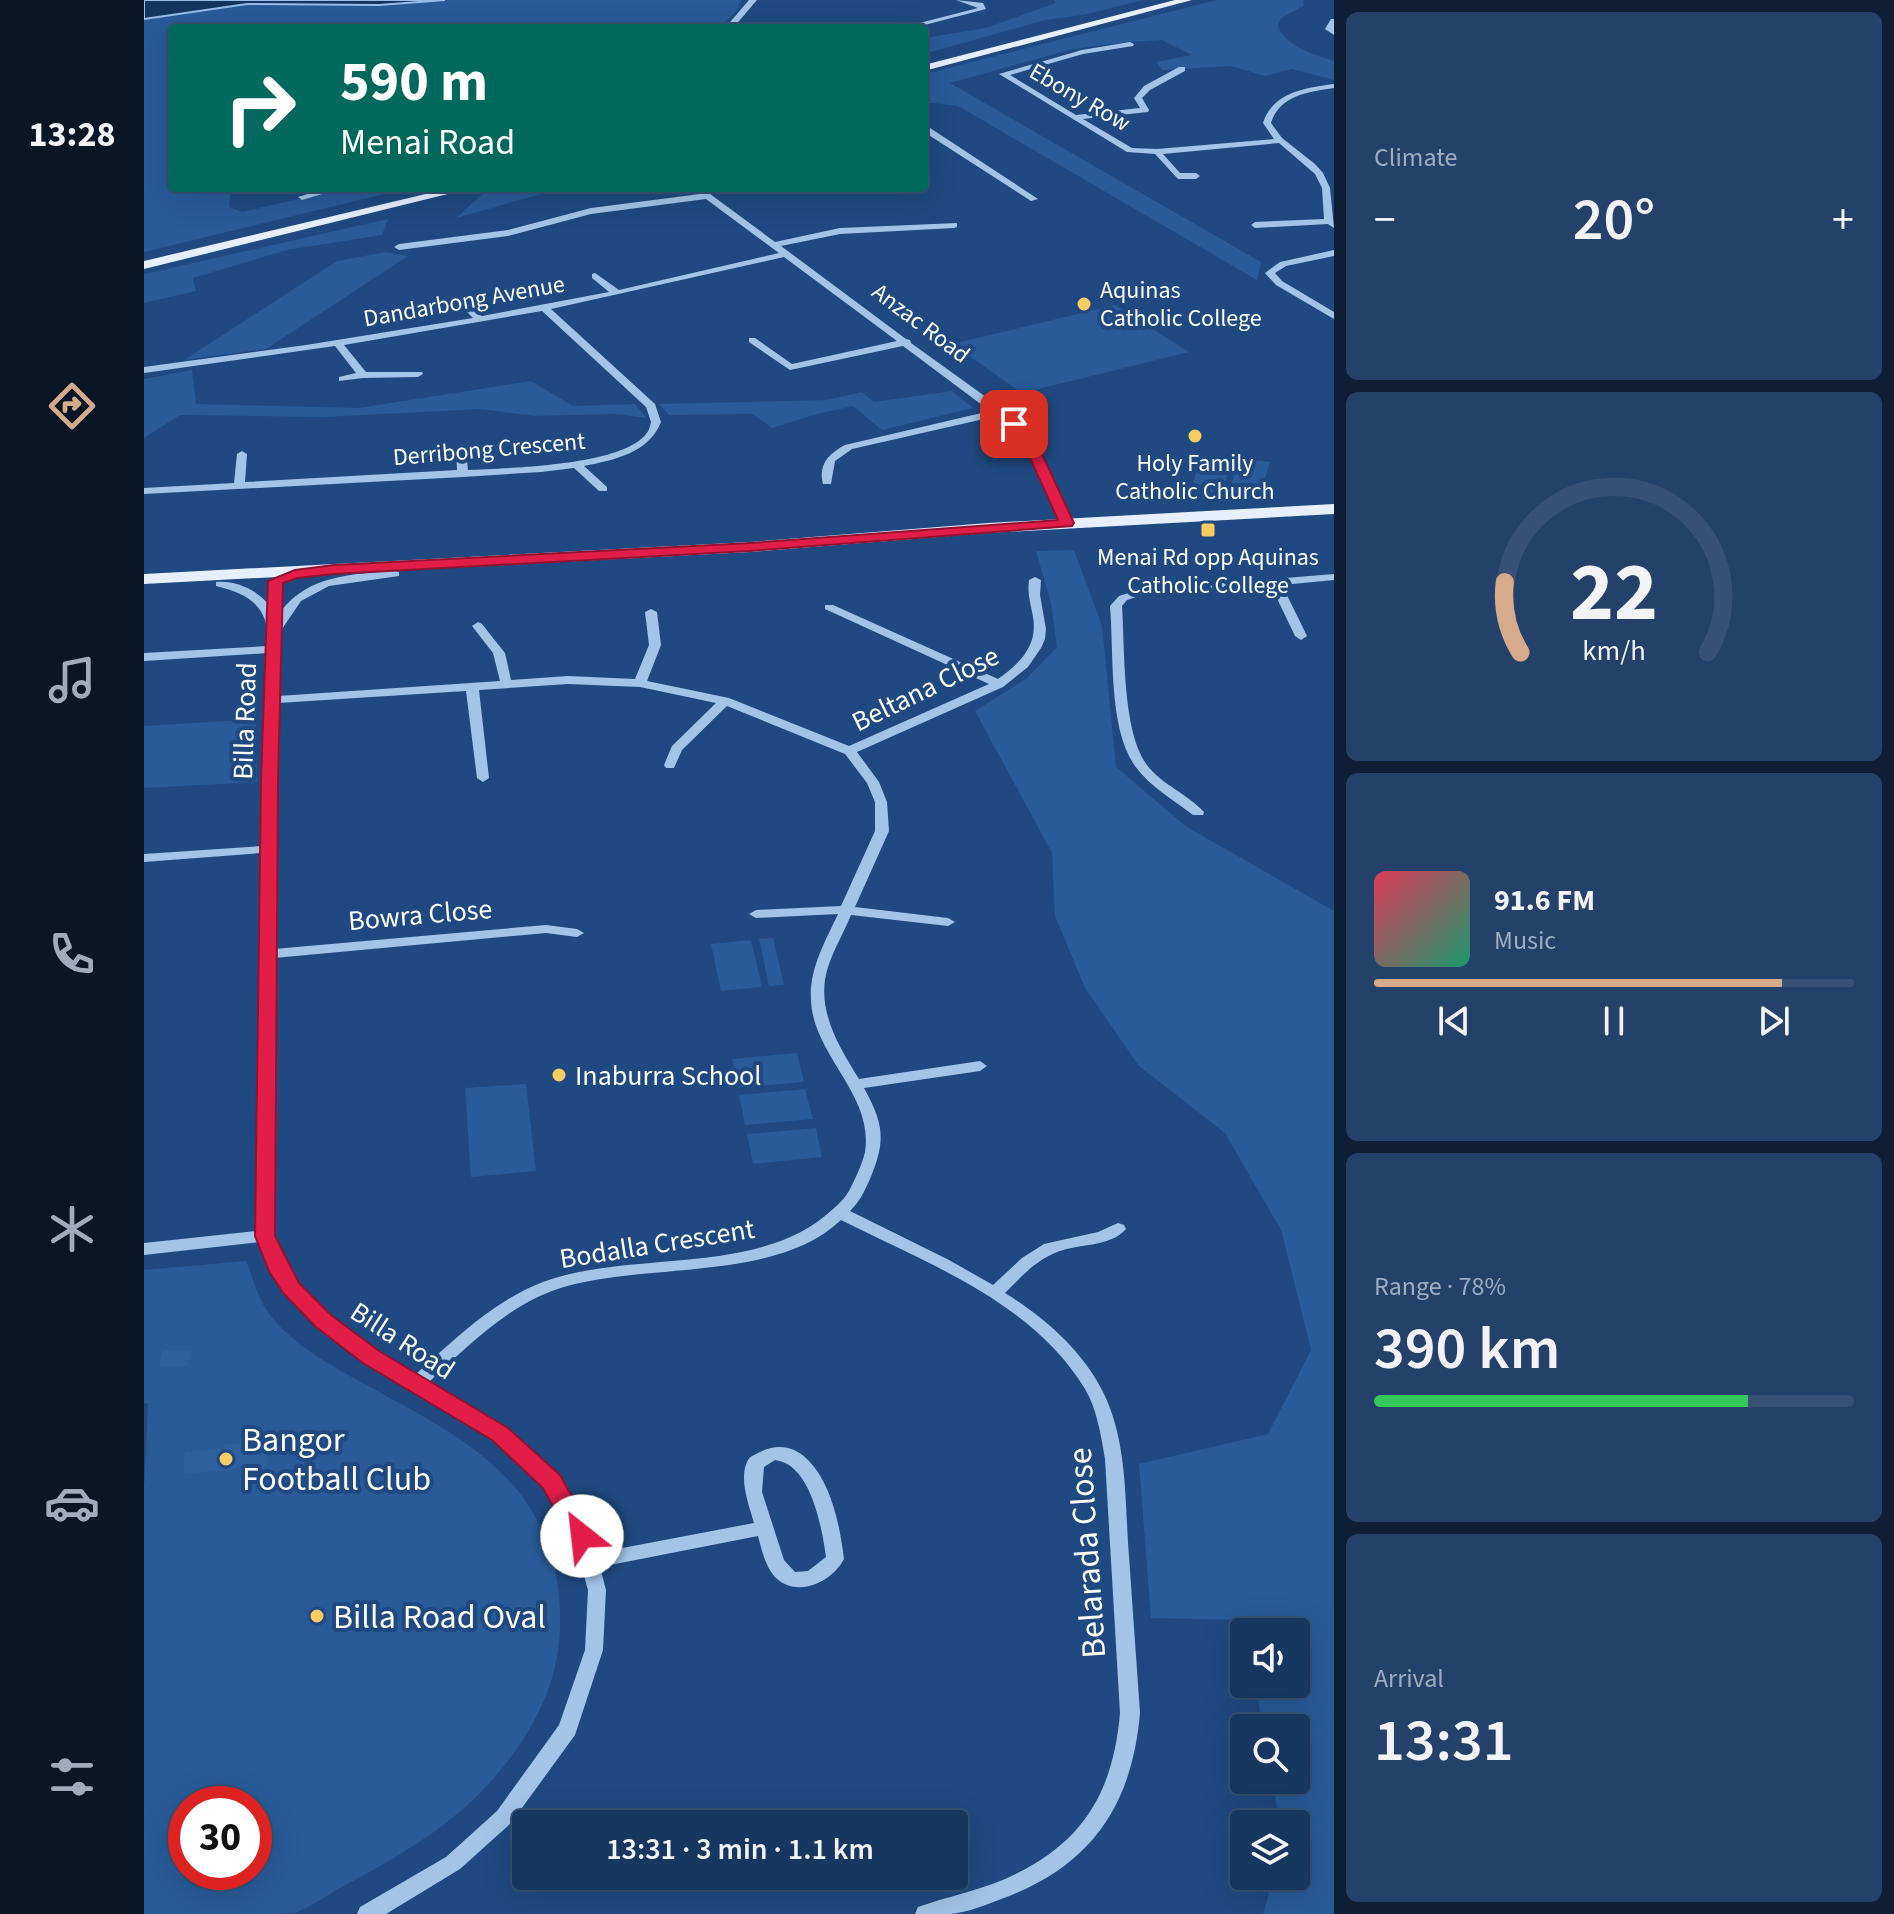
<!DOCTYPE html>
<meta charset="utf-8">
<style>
:root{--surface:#173760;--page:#244269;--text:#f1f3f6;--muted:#9eacbd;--line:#365175;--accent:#d6ab8b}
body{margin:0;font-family:"Source Sans 3",sans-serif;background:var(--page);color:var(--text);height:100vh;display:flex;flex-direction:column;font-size:30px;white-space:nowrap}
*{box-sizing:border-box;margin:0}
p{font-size:26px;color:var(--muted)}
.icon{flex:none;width:44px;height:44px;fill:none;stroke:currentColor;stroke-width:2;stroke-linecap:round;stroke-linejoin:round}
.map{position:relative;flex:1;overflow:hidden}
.details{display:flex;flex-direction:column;gap:12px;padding:12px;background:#0d1e35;width:560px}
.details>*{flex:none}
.guide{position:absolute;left:24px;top:24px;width:760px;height:168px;border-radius:8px;box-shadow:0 8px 32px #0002,0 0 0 2px var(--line);background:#00695c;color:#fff;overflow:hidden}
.fabs{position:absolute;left:1086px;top:1618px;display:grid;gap:16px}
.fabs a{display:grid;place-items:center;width:80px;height:80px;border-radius:8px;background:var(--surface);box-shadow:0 8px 32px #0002,0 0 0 2px var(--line);font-size:40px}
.speed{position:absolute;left:24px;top:1786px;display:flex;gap:16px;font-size:40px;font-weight:700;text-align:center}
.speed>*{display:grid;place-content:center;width:104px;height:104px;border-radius:50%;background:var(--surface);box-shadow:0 8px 32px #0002,0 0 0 2px var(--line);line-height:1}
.speed .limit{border:12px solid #d22;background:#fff;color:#111}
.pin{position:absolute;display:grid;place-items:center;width:68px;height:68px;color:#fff;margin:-34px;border-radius:16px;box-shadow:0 4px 12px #0006}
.me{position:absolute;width:88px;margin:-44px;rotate:331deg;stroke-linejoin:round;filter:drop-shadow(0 0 6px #0008)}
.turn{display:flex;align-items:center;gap:28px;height:168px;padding:0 40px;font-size:36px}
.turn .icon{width:104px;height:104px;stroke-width:2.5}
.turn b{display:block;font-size:56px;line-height:68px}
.big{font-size:60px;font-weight:600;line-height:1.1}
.details .tile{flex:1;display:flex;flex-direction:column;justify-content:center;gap:12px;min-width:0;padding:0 28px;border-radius:12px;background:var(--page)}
.details .dial{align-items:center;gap:0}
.dial svg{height:208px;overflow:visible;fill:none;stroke:var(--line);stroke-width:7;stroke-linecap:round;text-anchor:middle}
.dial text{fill:var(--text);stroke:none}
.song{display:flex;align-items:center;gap:24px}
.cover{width:96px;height:96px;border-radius:12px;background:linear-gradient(135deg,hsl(350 70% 55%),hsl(160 70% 35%))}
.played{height:8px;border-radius:4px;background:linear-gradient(90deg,var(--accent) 85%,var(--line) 85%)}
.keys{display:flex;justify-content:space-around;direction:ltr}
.heat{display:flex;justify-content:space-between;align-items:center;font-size:44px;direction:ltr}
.charge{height:12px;border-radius:6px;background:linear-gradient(90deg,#34c759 78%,var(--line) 0)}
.trip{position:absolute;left:368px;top:1810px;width:456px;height:80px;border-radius:8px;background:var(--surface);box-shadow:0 8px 32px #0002,0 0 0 2px var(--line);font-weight:600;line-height:80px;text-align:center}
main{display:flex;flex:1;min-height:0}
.menu{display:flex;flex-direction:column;width:144px;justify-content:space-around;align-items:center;background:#091626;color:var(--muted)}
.menu .icon{width:56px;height:56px}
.menu .current{color:var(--accent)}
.menu b{font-size:36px;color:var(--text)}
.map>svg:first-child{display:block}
.green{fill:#285b98;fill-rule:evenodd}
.water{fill:#14355f;stroke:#97beea;stroke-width:2}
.building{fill:#2e609e}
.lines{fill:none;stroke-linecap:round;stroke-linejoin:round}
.minor{fill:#a3c3e8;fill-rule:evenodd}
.major{fill:#e6effe;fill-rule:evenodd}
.route{fill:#e11d48;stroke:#92132f;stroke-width:2}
.poi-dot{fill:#f7cc63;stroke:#1f4980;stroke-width:3}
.labels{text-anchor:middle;stroke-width:8;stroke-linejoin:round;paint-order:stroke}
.far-street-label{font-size:24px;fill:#fff;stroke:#1f4980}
.far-poi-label{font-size:24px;fill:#fff;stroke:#1f4980}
.street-label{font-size:28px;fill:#fff;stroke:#1f4980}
.poi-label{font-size:28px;fill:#fff;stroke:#1f4980;text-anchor:start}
.near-poi-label{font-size:34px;fill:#fff;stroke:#1f4980;text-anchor:start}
.near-street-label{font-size:34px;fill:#fff;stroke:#1f4980}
</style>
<main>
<nav class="menu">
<b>13:28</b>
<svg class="icon current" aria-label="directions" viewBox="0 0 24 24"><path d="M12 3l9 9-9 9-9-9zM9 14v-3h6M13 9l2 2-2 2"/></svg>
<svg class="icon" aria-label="music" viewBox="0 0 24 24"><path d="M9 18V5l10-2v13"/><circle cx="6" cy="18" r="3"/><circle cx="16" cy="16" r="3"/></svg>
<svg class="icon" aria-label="phone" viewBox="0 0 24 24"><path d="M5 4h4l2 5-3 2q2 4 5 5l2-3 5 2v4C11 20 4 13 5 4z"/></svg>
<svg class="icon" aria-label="climate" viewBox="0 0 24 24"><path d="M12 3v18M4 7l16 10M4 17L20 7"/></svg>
<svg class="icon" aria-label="car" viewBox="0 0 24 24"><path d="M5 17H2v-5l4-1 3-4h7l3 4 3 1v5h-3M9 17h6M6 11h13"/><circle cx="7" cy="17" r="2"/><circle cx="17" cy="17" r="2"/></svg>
<svg class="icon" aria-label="filters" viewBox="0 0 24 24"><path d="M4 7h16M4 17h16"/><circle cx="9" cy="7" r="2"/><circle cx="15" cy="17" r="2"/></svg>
</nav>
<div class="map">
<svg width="1190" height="1914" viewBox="0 0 1190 1914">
<rect width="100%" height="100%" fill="#1f4980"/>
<g class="green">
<polygon points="301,0 598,0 591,13 573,28 28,28 28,188 85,188 87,192 85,207 98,212 202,188 265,188 0,252 0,19 103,4 235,5"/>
<polygon points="910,0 999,0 939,15 901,20 780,54 780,38 842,28 912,3"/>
<path d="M1073 0H1162L1159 1 1160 6 1137 18 1134 26C1142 47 1170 54 1190 61V80L1148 69 1121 76 1087 66 1018 70 1012 62 1048 55 1018 40 985 42 929 49 806 83 1117 262 1113 280 814 106 780 102V74Z"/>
<polygon points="345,188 418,188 312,218"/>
<polygon points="244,219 238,235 143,250 49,278 52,291 0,303 0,274"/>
<polygon points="242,252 264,256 122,349 40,360 193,261"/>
<polygon points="971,305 1045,352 878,393 808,344"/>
<polygon points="48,370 52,404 215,408 387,381 429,406 491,404 503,418 471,414 390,416 337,409 181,417 36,415 0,438 0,379"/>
<polygon points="808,391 829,408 738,430 709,406 673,414 628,428 609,414 525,415 515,404 683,400 718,392 730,402"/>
<polygon points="1095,458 1126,462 1117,491 1087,486"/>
<polygon points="1056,461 1087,465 1077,494 1047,489"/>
<polygon points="930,550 958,626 972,767 1043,827 1190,911 1190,1914 1119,1914 1130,1876 1152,1876 1152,1824 1136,1824 1128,1780 1152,1780 1152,1728 1119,1728 1111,1684 1152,1684 1152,1632 1101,1632 1098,1620 1007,1618 995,1464 1124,1434 1167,1350 1137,1230 1081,1133 995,1066 941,988 911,916 908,853 831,711 883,678 913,647 907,603 892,551"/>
<polygon points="112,719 113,782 0,788 0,726"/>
<polygon points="629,938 640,985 625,986 615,939"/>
<polygon points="607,940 618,987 577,991 567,944"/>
<polygon points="653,1053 660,1082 594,1088 588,1059"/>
<polygon points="382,1084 392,1171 327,1177 321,1088"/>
<polygon points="661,1089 669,1119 601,1125 595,1095"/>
<polygon points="672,1128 678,1157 609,1164 603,1134"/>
<path d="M102 1261C108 1275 112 1292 120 1306 139 1337 177 1360 208 1377 312 1435 410 1475 416 1610 419 1676 392 1730 349 1779 307 1827 254 1857 198 1887 183 1895 167 1907 151 1913 139 1914 121 1914 109 1914 72 1914 36 1914 0 1914V1487L4 1404 0 1403V1270ZM42 1804H110V1872H42Z"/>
</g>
<polygon class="water" points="0,0 301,0 235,5 103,4 0,19"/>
<g class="building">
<polygon points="19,1350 47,1350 44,1366 15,1366"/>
<polygon points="123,1435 123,1466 39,1474 41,1452 80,1449 80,1445 96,1443 96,1438"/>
</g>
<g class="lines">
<g class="minor">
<polygon points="605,0 613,0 589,28 581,28"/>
<polygon points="812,0 839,3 842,9 769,28 756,28 834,8"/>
<polygon points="1187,19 1190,19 1190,35 1181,29"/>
<path d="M986 42 990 44 989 46 939 54 866 75 932 115 996 108 990 98 1000 86 1035 67H1041V71L1006 90 998 98 1005 110 1004 112 939 119 988 148 1013 149 1130 139 1119 123C1129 92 1161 88 1190 84V88C1164 92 1136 95 1127 123L1138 138 1171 164 1179 173 1186 188 1190 228 1184 224 1111 228 1107 225 1111 222 1180 219 1178 188 1171 174 1135 143 1019 154 1036 173H1052L1056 176 1052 179H1034L1011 154 983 152 855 74 938 50Z"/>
<polygon points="780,126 783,126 894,199 887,201 780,132"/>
<polygon points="184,188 198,188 158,200 154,197"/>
<path d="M549 188H558L631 242 696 228 813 223V227L810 228 696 234 637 246 762 339 766 340 767 343 860 410 888 437 928 523 927 525H919L918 523 879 440 853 416 708 449 691 461 687 484H679C674 465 684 454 701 445L846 411 759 346 646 370 605 342V338H611L648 364 753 341 640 257 407 309 511 404 517 422C505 453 470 460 440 466L463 487V491H455L430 468 397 472 319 477 0 494V488L90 483 93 454 98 451 103 454 101 482 313 470 312 450 317 447 322 450 324 470C363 468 478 466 502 434 505 431 506 426 507 422L502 407 398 311 200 345 222 372H278L279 374 274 377 219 378 195 381V377L212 373 191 346 0 373V367L162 345 329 318 311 300 316 297 338 316 465 292 448 278V274L451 273 475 290 635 253 562 199 447 214 364 236 255 250 250 247 255 244 364 230 447 208 556 194Z"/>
<polygon points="1190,250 1190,256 1142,266 1131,273 1138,281 1190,312 1190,319 1132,285 1121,273 1136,262"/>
<path d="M251 571 255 572V576L185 586 157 601 136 632 134 696 356 681 349 653 328 626 334 622 338 624 361 653 367 680 424 676 491 679 505 645 501 612 507 609 513 612 517 645 503 681 585 698 705 746 845 684 681 609V605H689L854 679C876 663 894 646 889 617 887 604 883 594 885 580L891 577 897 580 896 595 902 629 901 639 897 648 884 667 859 687 713 752 735 782 743 802 745 831 711 907 804 918 811 922 804 926 707 915C700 932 690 949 684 967 671 1008 694 1045 715 1079L836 1061 843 1066 836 1071 720 1088C740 1124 742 1141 726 1179 720 1192 716 1201 706 1211L805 1260 849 1285 878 1258 900 1244 954 1232 974 1223 980 1225 982 1229C966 1248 932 1243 911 1253 891 1261 876 1278 861 1293 900 1317 939 1351 959 1392 982 1438 981 1492 984 1542 988 1599 992 1656 996 1713 988 1805 948 1865 860 1898 844 1904 825 1912 807 1914 795 1914 783 1914 771 1914L774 1907C802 1897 833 1891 861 1879 938 1845 969 1794 976 1713L961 1459C957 1436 953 1409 941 1389 889 1302 782 1263 697 1220 629 1285 492 1260 408 1291 360 1309 322 1348 285 1382L362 1429 413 1476 447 1536 452 1553 610 1523C605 1505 595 1480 603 1462 605 1457 608 1456 612 1454 630 1444 648 1444 664 1460 688 1484 696 1527 700 1559 688 1582 653 1599 631 1577 621 1566 618 1550 614 1536L456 1567 462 1590 459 1650 431 1735 367 1823 316 1869 242 1914H213L216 1907 302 1857 353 1811 415 1725 441 1650 444 1590 429 1537 401 1486 350 1439 194 1343 141 1292 128 1271 116 1242 0 1255V1243L113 1231 118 853 0 862V854L118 846 124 653 0 661V653L124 646C125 607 108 595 72 586V582C92 580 113 590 125 605L126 581 128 579H136L137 611C165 575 208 574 251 571ZM424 684 496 687 572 703 528 746 520 765 522 768H530L538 750 583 706 701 754 723 783 731 802V831L697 906 612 910 605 914 612 918 694 914C681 942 665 969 667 1000 669 1056 730 1094 721 1152 718 1165 711 1179 705 1191 701 1198 695 1204 689 1209 616 1278 488 1249 399 1282 349 1301 310 1340 272 1374L206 1335 153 1284 144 1270 129 1236 130 958 402 933 433 937 440 933 433 929 402 925 130 949 134 703 322 691 333 778 339 782 345 778 335 690ZM631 1460C667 1464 678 1528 682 1557L664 1571 651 1572 640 1560 618 1492 620 1467Z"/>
<path d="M1190 574V580L1138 585 1163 636 1157 640 1151 636 1127 586 995 596 983 600 978 606C981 649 978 731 1003 765 1018 785 1044 794 1060 812L1059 815H1049C1030 800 1006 787 991 766 964 728 970 652 966 606L975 596 994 590Z"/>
</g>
<g class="major">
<polygon points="1031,0 1048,0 780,71 780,65"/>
<polygon points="307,188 328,188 0,269 0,261"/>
<polygon points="1190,504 1190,514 844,533 606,552 0,584 0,574 606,542 844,523"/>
</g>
</g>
<polygon class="route" points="870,420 891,439 930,523 928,526 606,551 190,574 153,578 139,583 134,780 131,1236 155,1283 187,1315 235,1351 364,1428 416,1475 450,1536 446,1542 438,1545 429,1542 399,1488 348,1440 219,1363 172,1327 139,1293 125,1271 111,1236 117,780 124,581 151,570 190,565 606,543 914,520 878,440 863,424"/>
<g class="poi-dot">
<circle cx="940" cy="304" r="8"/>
<circle cx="1051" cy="436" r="8"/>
<rect x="1056" y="522" width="16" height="16" rx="4"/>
<circle cx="415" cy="1075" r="8"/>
<circle cx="82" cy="1459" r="8"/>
<circle cx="173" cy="1616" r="8"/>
</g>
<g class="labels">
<g class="far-street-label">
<text transform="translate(936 97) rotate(30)" y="8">Ebony Row</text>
<text transform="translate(320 301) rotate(-10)" y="8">Dandarbong Avenue</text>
<text transform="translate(777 323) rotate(37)" y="8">Anzac Road</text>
<text transform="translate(345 449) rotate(-5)" y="8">Derribong Crescent</text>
</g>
<g class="far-poi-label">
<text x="956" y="298" text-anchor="start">Aquinas<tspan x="956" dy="28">Catholic College</tspan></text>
<text x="1051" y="471">Holy Family<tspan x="1051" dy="28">Catholic Church</tspan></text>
<text x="1064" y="565">Menai Rd opp Aquinas<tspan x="1064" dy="28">Catholic College</tspan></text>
</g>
<g class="street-label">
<text transform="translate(781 688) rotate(-26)" y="10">Beltana Close</text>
<text transform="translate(100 721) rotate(-88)" y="10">Billa Road</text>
<text transform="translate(276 914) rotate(-5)" y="10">Bowra Close</text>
<text transform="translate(513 1243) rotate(-9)" y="10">Bodalla Crescent</text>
<text transform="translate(259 1340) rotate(33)" y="10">Billa Road</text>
</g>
<g class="poi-label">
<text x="431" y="1085">Inaburra School</text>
</g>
<g class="near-poi-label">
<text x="98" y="1451">Bangor<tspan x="98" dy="39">Football Club</tspan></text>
<text x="189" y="1628">Billa Road Oval</text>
</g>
<g class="near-street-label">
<text transform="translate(942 1553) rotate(-94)" y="12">Belarada Close</text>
</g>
</g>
</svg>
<div class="fabs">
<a><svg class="icon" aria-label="sound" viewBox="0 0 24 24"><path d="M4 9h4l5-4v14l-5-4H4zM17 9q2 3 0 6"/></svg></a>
<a><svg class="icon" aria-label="search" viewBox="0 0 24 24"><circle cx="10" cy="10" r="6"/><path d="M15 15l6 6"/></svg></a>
<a><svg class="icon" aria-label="layers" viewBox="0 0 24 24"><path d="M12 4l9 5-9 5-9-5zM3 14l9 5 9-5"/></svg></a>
</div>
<div class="speed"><div class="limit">30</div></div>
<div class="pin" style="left:870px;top:424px;background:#d93025"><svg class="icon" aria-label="arrive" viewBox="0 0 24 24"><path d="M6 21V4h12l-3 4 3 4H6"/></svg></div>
<svg class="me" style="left:438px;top:1536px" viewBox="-20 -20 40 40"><circle r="19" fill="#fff"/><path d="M0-13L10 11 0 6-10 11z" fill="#e11d48"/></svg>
<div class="trip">13:31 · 3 min · 1.1 km</div>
<div class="guide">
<div class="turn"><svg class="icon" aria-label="right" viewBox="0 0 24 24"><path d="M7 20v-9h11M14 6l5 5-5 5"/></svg><div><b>590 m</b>Menai Road</div></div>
</div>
</div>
<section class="details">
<div class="tile"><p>Climate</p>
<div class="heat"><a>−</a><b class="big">20°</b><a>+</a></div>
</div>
<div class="tile dial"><svg viewBox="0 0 100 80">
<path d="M14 69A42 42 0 1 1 86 69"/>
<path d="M14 69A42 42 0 0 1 8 42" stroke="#d6ab8b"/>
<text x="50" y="56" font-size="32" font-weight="700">22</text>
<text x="50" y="72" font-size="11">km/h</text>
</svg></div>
<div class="tile">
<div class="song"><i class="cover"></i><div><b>91.6 FM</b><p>Music</p></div></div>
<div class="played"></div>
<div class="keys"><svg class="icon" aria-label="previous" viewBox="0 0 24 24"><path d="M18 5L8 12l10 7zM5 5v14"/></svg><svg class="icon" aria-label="pause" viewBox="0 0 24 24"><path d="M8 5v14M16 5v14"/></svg><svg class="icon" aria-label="next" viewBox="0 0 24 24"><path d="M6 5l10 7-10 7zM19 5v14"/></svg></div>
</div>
<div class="tile"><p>Range · 78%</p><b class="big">390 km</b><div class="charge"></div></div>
<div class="tile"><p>Arrival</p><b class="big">13:31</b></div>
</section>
</main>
